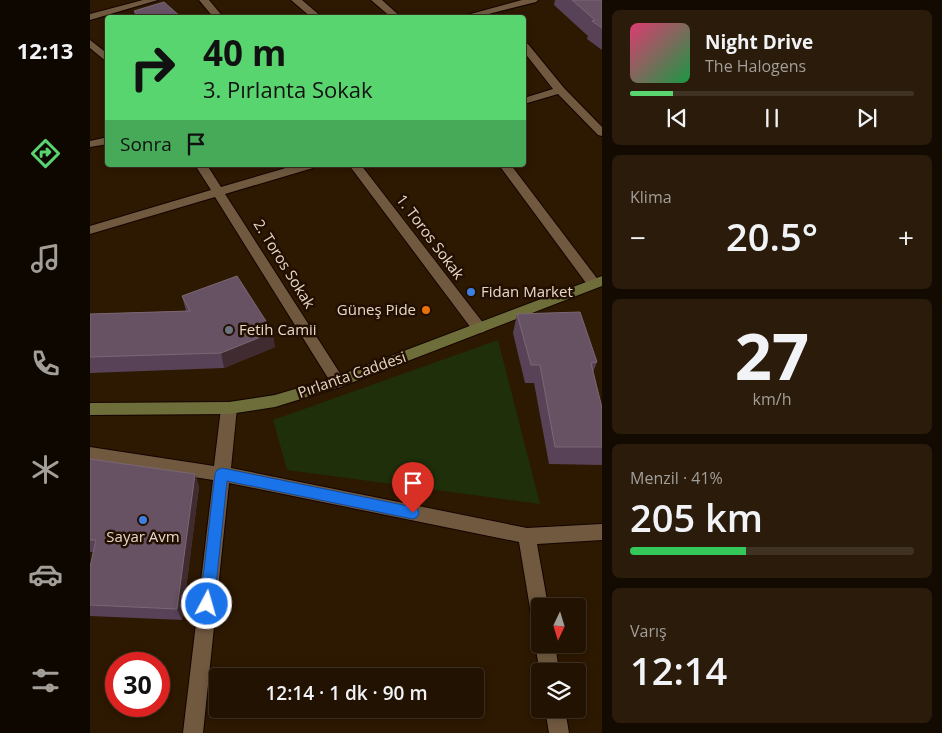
<!DOCTYPE html>
<html lang="tr">
<meta charset="utf-8">
<style>
:root{--surface:#221201;--page:#2a1b0b;--text:#f1f3f6;--muted:#a29e99;--line:#3f3223;--accent:#59d56f}
body{margin:0;font-family:"Open Sans",sans-serif;background:var(--page);color:var(--text);height:100vh;display:flex;flex-direction:column;font-size:19px;white-space:nowrap}
*{box-sizing:border-box;margin:0}
p{font-size:16px;color:var(--muted)}
.icon{flex:none;width:28px;height:28px;fill:none;stroke:currentColor;stroke-width:2;stroke-linecap:round;stroke-linejoin:round}
.map{position:relative;flex:1;overflow:hidden}
.drawer{display:flex;flex-direction:column;gap:10px;padding:10px;background:#130a01;width:340px}
.drawer>*{flex:none}
.hud{position:absolute;left:15px;top:15px;width:421px;height:152px;border-radius:5px;box-shadow:0 2px 8px #0003,0 0 0 1px var(--line);background:#59d56f;color:#111;overflow:hidden}
.needle{width:32px;rotate:184deg}
.fabs{position:absolute;left:441px;top:598px;display:grid;gap:10px}
.fabs a{display:grid;place-items:center;width:55px;height:55px;border-radius:5px;background:var(--surface);box-shadow:0 2px 8px #0003,0 0 0 1px var(--line);font-size:25px}
.speed{position:absolute;left:15px;top:652px;display:flex;gap:10px;font-size:25px;font-weight:700;text-align:center}
.speed>*{display:grid;place-content:center;width:65px;height:65px;border-radius:50%;background:var(--surface);box-shadow:0 2px 8px #0003,0 0 0 1px var(--line);line-height:1}
.speed .limit{border:8px solid #d22;background:#fff;color:#111}
.pin{position:absolute;display:grid;place-items:center;width:42px;height:42px;color:#fff;margin:-51px -21px;border-radius:50% 50% 50% 0;rotate:-45deg;box-shadow:0 0 5px #0007}
.pin .icon{rotate:45deg}
.me{position:absolute;width:55px;margin:-28px;rotate:6deg;stroke-linejoin:round;filter:drop-shadow(0 0 4px #0008)}
.turn{display:flex;align-items:center;gap:18px;height:105px;padding:0 15px;font-size:22px}
.turn .icon{width:65px;height:65px;stroke-width:2.5}
.turn b{display:block;font-size:35px;line-height:42px}
.then{display:flex;align-items:center;height:48px;padding:0 15px;background:#0003;gap:10px;font-size:19px}
.big{font-size:38px;font-weight:600;line-height:1.1}
.drawer .card{flex:1;display:flex;flex-direction:column;justify-content:center;gap:8px;min-width:0;padding:0 18px;border-radius:8px;background:var(--page)}
.drawer .dial{align-items:center;gap:0}
.dial b{font-size:65px;line-height:1}
.song{display:flex;align-items:center;gap:15px}
.cover{width:60px;height:60px;border-radius:8px;background:linear-gradient(135deg,hsl(340 70% 55%),hsl(140 70% 35%))}
.played{height:5px;border-radius:2px;background:linear-gradient(90deg,var(--accent) 15%,var(--line) 15%)}
.keys{display:flex;justify-content:space-around;direction:ltr}
.heat{display:flex;justify-content:space-between;align-items:center;font-size:28px;direction:ltr}
.charge{height:8px;border-radius:4px;background:linear-gradient(90deg,#34c759 41%,var(--line) 0)}
.trip{position:absolute;left:119px;top:668px;width:275px;height:50px;border-radius:5px;background:var(--surface);box-shadow:0 2px 8px #0003,0 0 0 1px var(--line);font-weight:600;line-height:50px;text-align:center}
main{display:flex;flex:1;min-height:0}
.tab-bar{display:flex;flex-direction:column;width:90px;justify-content:space-around;align-items:center;background:#0e0700;color:var(--muted)}
.tab-bar .icon{width:35px;height:35px}
.tab-bar .selected{color:var(--accent)}
.tab-bar b{font-size:22px;color:var(--text)}
.map>svg:first-child{display:block}
.green{fill:#1e2f0a}
.lines{fill:none;stroke-linecap:round;stroke-linejoin:round}
.street-casing{stroke:#140400;stroke-width:2}
.secondary-casing{stroke:#140400;stroke-width:2}
.street{fill:#715940;fill-rule:evenodd}
.secondary{fill:#6e6e3a;fill-rule:evenodd}
.wall{fill:#584258}
.shaded-wall{fill:#402b30}
.building{fill:#675264;stroke:#7b6774}
.route{fill:#1a73e8;stroke:#114b97}
.shop-dot{fill:#3f7fe0;stroke:#220f00;stroke-width:2}
.food-dot{fill:#e8710a;stroke:#220f00;stroke-width:2}
.worship-dot{fill:#6b7280;stroke:#220f00;stroke-width:2}
.labels{text-anchor:middle;stroke-width:5;stroke-linejoin:round;paint-order:stroke}
.street-label{font-size:15px;fill:#e6d8c9;stroke:#220f00}
.poi-label{font-size:15px;fill:#e6d8c9;stroke:#220f00;text-anchor:start}
</style>
<main>
<nav class="tab-bar">
<b>12:13</b>
<svg class="icon selected" aria-label="directions" viewBox="0 0 24 24"><path d="M12 3l9 9-9 9-9-9zM9 14v-3h6M13 9l2 2-2 2"/></svg>
<svg class="icon" aria-label="music" viewBox="0 0 24 24"><path d="M9 18V5l10-2v13"/><circle cx="6" cy="18" r="3"/><circle cx="16" cy="16" r="3"/></svg>
<svg class="icon" aria-label="phone" viewBox="0 0 24 24"><path d="M5 4h4l2 5-3 2q2 4 5 5l2-3 5 2v4C11 20 4 13 5 4z"/></svg>
<svg class="icon" aria-label="climate" viewBox="0 0 24 24"><path d="M12 3v18M4 7l16 10M4 17L20 7"/></svg>
<svg class="icon" aria-label="car" viewBox="0 0 24 24"><path d="M5 17H2v-5l4-1 3-4h7l3 4 3 1v5h-3M9 17h6M6 11h13"/><circle cx="7" cy="17" r="2"/><circle cx="17" cy="17" r="2"/></svg>
<svg class="icon" aria-label="filters" viewBox="0 0 24 24"><path d="M4 7h16M4 17h16"/><circle cx="9" cy="7" r="2"/><circle cx="15" cy="17" r="2"/></svg>
</nav>
<div class="map">
<svg width="512" height="733" viewBox="0 0 512 733">
<rect width="100%" height="100%" fill="#2d1801"/>
<polygon class="green" points="408,340 450,504 197,470 183,420"/>
<g class="lines">
<g class="street-casing">
<g id="street">
<polygon points="53,0 68,0 0,20 0,14"/>
<polygon points="109,0 119,0 134,18 124,18"/>
<polygon points="201,0 212,0 233,18 222,18"/>
<polygon points="281,0 292,0 312,18 302,18"/>
<polygon points="432,0 448,0 446,2 383,18 366,18"/>
<polygon points="0,40 18,54 18,63 0,48"/>
<polygon points="434,43 438,44 474,88 512,127 512,136 508,135 468,94 434,104 434,98 463,89 434,52"/>
<polygon points="18,137 18,144 0,147 0,141"/>
<polygon points="105,165 117,165 131,187 206,165 225,165 223,168 135,194 253,378 256,382 253,386 248,388 243,386 125,197 0,234 0,226 121,190"/>
<polygon points="259,165 271,165 394,324 396,328 394,332 389,333 384,332"/>
<polygon points="409,165 421,165 509,281 511,284 509,287 499,287"/>
<polygon points="139,402 145,404 147,408 141,468 437,528 512,524 512,540 447,544 458,606 450,606 450,623 443,621 441,614 429,542 139,483 113,733 93,733 123,480 0,461 0,447 124,466 131,408 133,404"/>
<polygon points="450,636 450,644 465,644 469,671 450,671 450,673 445,644"/>
<polygon points="455,709 475,709 479,733 459,733"/>
</g>
</g>
<g class="secondary-casing">
<polygon id="secondary" points="512,276 512,286 253,386 185,407 139,414 0,415 0,403 139,402 185,395 245,377"/>
</g>
<use href="#street" class="street"/>
<use href="#secondary" class="secondary"/>
</g>
<g class="wall">
<polygon points="465,0 512,0 512,50 497,39 498,36 464,5"/>
<polygon points="44,11 92,18 45,18"/>
<polygon points="92,296 185,347 134,368 0,373 0,314 96,311"/>
<polygon points="427,314 507,362 503,372 512,408 512,465 459,464 444,383 435,383 423,333"/>
<polygon points="0,459 105,474 109,487 92,620 0,616 0,567 3,552 0,552"/>
</g>
<g class="shaded-wall">
<polygon points="183,332 185,347 134,368 131,353"/>
<polygon points="105,474 109,487 92,620 87,609"/>
</g>
<g class="building">
<polygon points="482,0 512,0 512,28 502,21 505,20"/>
<polygon points="74,2 92,18 51,18 44,11"/>
<polygon points="147,276 183,332 131,353 0,357 0,314 100,311 92,296"/>
<polygon points="490,312 507,362 501,363 512,408 512,447 465,447 450,365 441,365 427,314"/>
<polygon points="0,459 105,474 87,609 0,605 0,567 6,540 0,540"/>
</g>
<polygon class="route" points="132,468 323,507 327,508 329,513 327,517 323,519 137,481 124,604 122,608 117,610 112,608 110,604 125,474 127,470"/>
<g class="shop-dot">
<circle cx="381" cy="292" r="5"/>
<circle cx="53" cy="520" r="5"/>
</g>
<circle class="food-dot" cx="336" cy="310" r="5"/>
<circle class="worship-dot" cx="139" cy="330" r="5"/>
<g class="labels">
<g class="street-label">
<text transform="translate(340 237) rotate(53)" y="5">1. Toros Sokak</text>
<text transform="translate(194 264) rotate(58)" y="5">2. Toros Sokak</text>
<text transform="translate(262 375) rotate(-19)" y="5">Pırlanta Caddesi</text>
</g>
<g class="poi-label">
<text x="391" y="297">Fidan Market</text>
<text x="326" y="315" text-anchor="end">Güneş Pide</text>
<text x="149" y="335">Fetih Camii</text>
<text x="53" y="542" text-anchor="middle">Sayar Avm</text>
</g>
</g>
</svg>
<div class="fabs">
<a><svg class="needle" viewBox="-14 -14 28 28"><path d="M0-13l5 13h-10z" fill="#e53935"/><path d="M0 13l5-13h-10z" fill="#a29e99"/></svg></a>
<a><svg class="icon" aria-label="layers" viewBox="0 0 24 24"><path d="M12 4l9 5-9 5-9-5zM3 14l9 5 9-5"/></svg></a>
</div>
<div class="speed"><div class="limit">30</div></div>
<div class="pin" style="left:323px;top:513px;background:#d93025"><svg class="icon" aria-label="arrive" viewBox="0 0 24 24"><path d="M6 21V4h12l-3 4 3 4H6"/></svg></div>
<svg class="me" style="left:117px;top:604px" viewBox="-20 -20 40 40"><circle r="17" fill="#1a73e8" stroke="#fff" stroke-width="3"/><path d="M0-11L8 9 0 5-8 9z" fill="#fff"/></svg>
<div class="trip">12:14 · 1 dk · 90 m</div>
<div class="hud">
<div class="turn"><svg class="icon" aria-label="right" viewBox="0 0 24 24"><path d="M7 20v-9h11M14 6l5 5-5 5"/></svg><div><b>40 m</b>3. Pırlanta Sokak</div></div>
<div class="then">Sonra<svg class="icon" aria-label="arrive" viewBox="0 0 24 24"><path d="M6 21V4h12l-3 4 3 4H6"/></svg></div>
</div>
</div>
<section class="drawer">
<div class="card">
<div class="song"><i class="cover"></i><div><b>Night Drive</b><p>The Halogens</p></div></div>
<div class="played"></div>
<div class="keys"><svg class="icon" aria-label="previous" viewBox="0 0 24 24"><path d="M18 5L8 12l10 7zM5 5v14"/></svg><svg class="icon" aria-label="pause" viewBox="0 0 24 24"><path d="M8 5v14M16 5v14"/></svg><svg class="icon" aria-label="next" viewBox="0 0 24 24"><path d="M6 5l10 7-10 7zM19 5v14"/></svg></div>
</div>
<div class="card"><p>Klima</p>
<div class="heat"><a>−</a><b class="big">20.5°</b><a>+</a></div>
</div>
<div class="card dial"><b>27</b><p>km/h</p></div>
<div class="card"><p>Menzil · 41%</p><b class="big">205 km</b><div class="charge"></div></div>
<div class="card"><p>Varış</p><b class="big">12:14</b></div>
</section>
</main>
